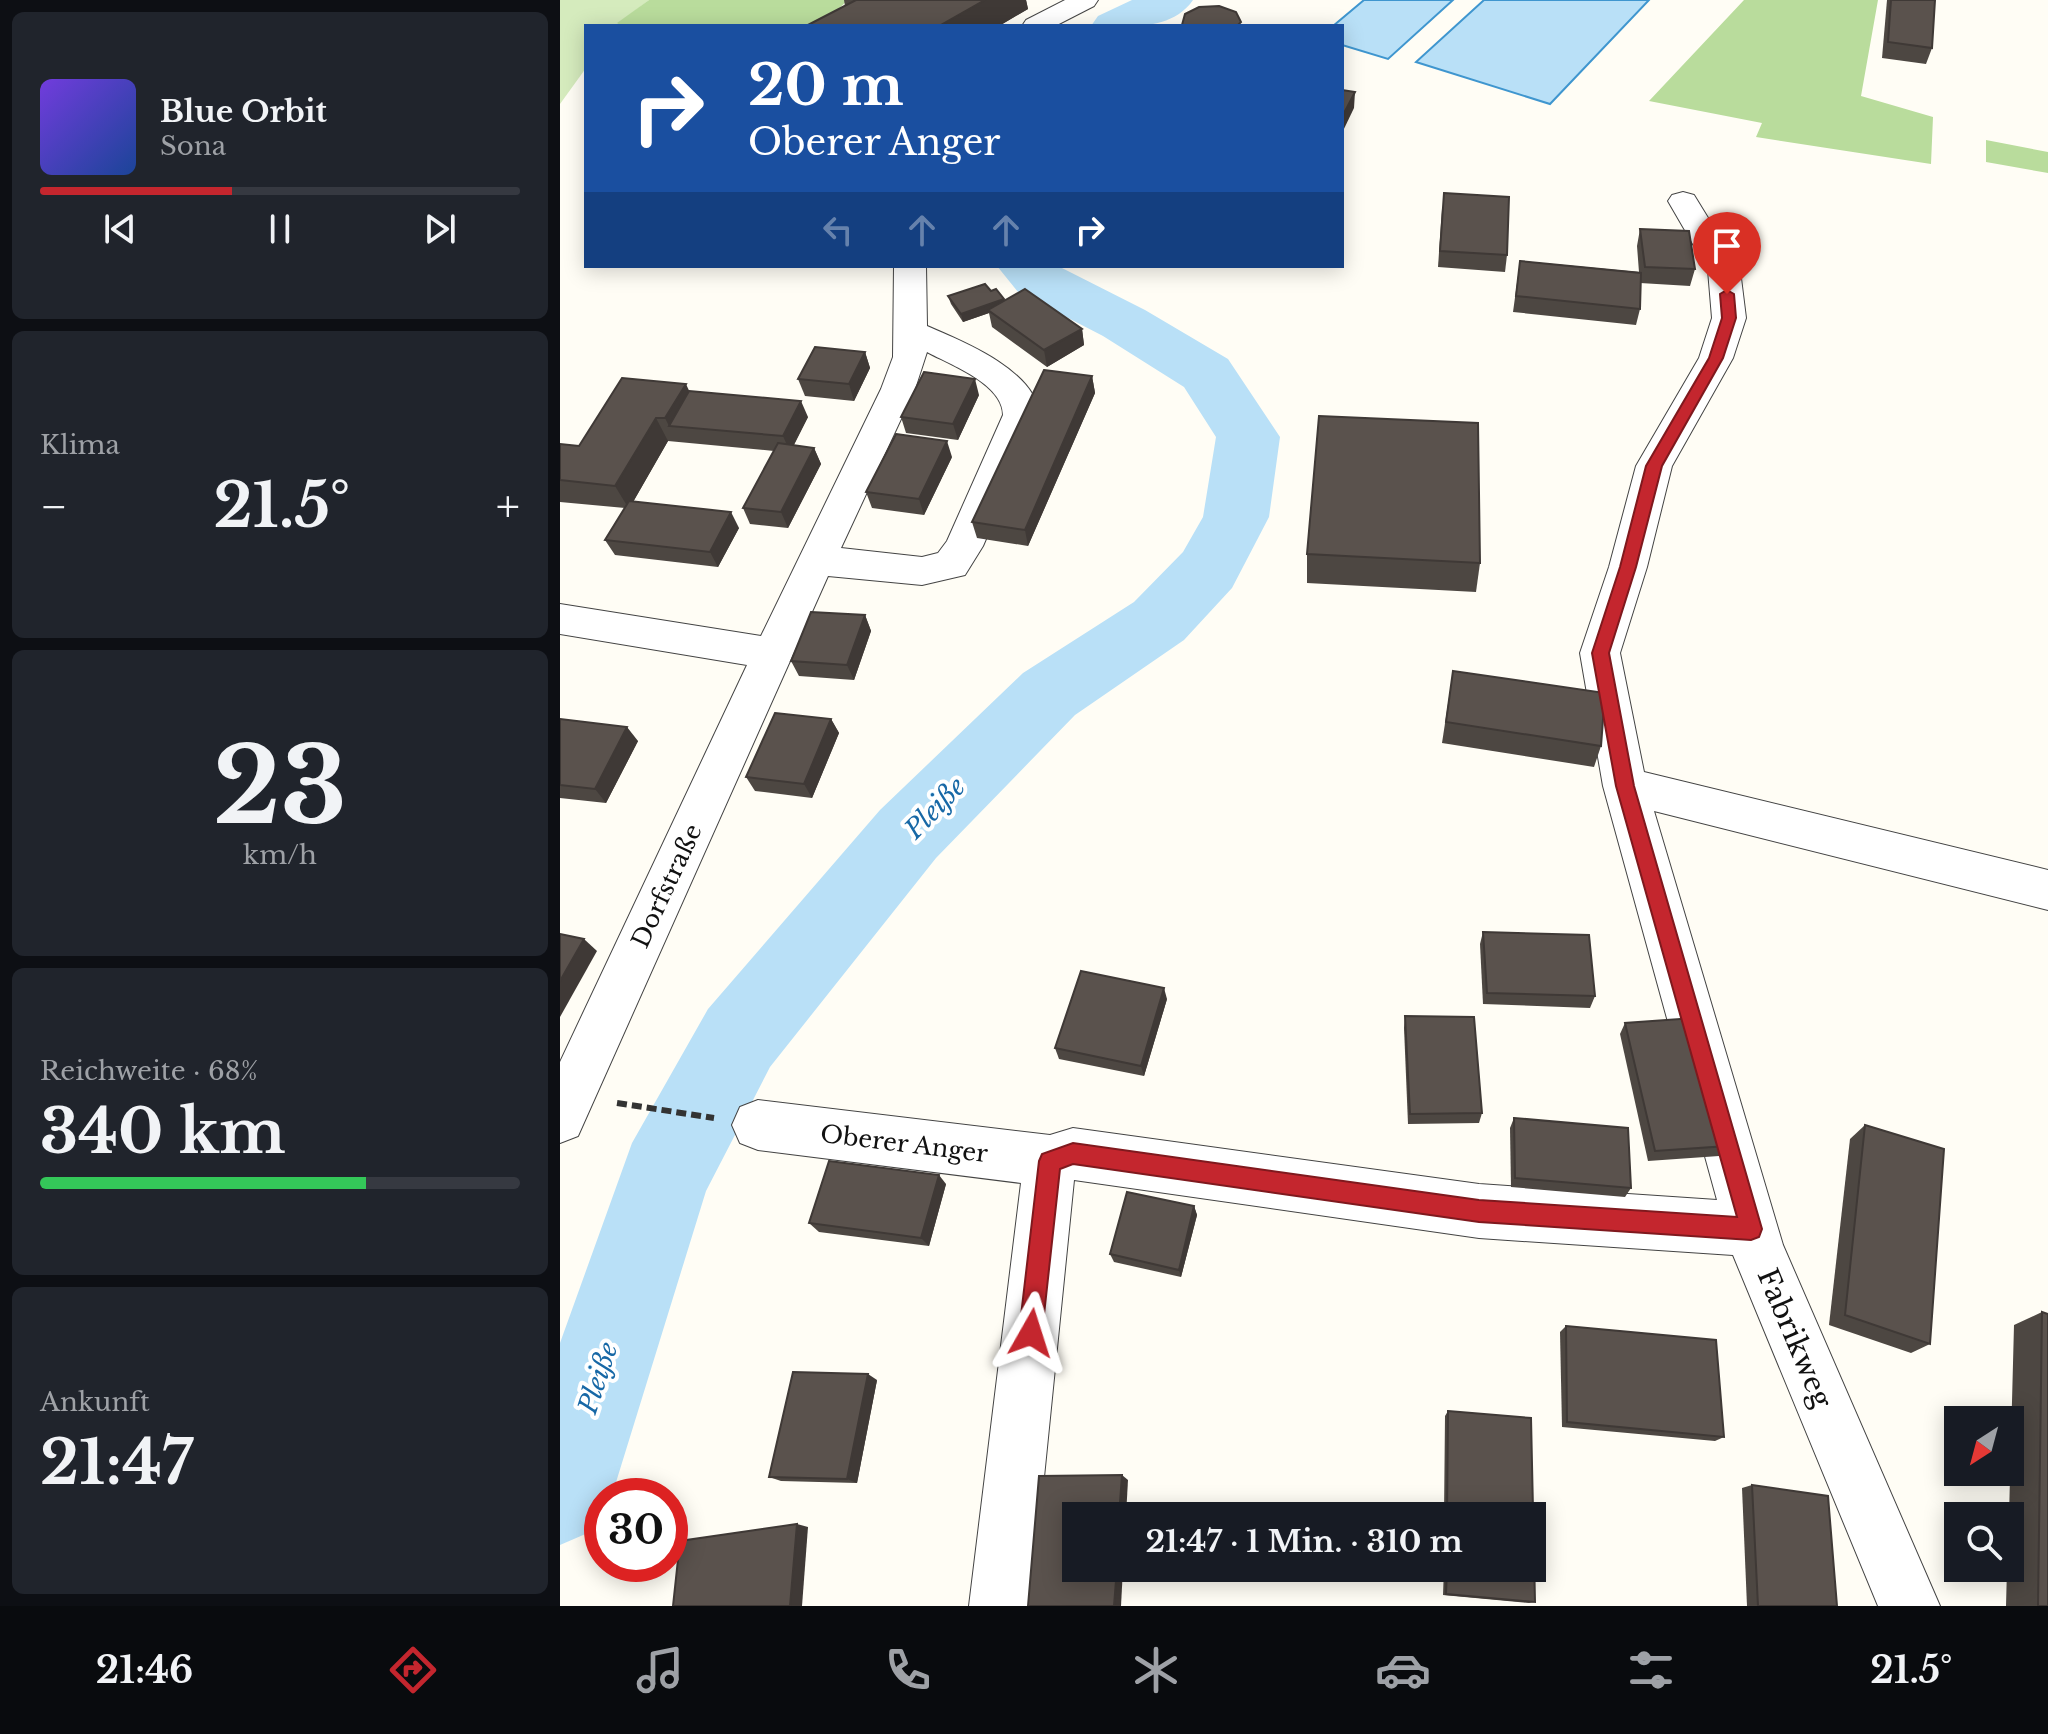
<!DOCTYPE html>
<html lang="de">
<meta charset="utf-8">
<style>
:root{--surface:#171b24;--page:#20242c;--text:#f1f3f6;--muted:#9ea1a6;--line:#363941;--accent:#c4262e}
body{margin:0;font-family:"Libre Baskerville",serif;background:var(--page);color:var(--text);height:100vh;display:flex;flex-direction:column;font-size:30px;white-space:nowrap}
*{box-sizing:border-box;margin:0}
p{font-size:26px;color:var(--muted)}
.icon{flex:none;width:44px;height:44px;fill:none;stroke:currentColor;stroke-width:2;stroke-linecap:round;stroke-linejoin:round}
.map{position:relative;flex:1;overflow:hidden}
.panel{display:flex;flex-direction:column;gap:12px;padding:12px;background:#0d0f14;width:560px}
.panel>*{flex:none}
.guide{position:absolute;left:24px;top:24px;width:760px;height:244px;border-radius:0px;box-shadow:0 4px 20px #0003;background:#1a4fa0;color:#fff;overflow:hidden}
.needle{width:52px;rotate:216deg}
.controls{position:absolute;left:1384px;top:1406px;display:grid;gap:16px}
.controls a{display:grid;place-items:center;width:80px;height:80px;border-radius:0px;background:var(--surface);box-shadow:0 4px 20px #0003;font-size:40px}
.speed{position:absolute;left:24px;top:1478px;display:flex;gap:16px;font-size:40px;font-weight:700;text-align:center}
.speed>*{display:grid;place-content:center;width:104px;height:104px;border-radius:50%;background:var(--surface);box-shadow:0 4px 20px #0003;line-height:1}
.speed .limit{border:12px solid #d22;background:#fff;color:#111}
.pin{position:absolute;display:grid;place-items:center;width:68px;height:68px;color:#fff;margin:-82px -34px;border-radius:50% 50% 50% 0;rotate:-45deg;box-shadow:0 0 8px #0007}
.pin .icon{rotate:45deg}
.me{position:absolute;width:88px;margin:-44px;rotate:6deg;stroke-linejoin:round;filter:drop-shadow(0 0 6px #0008)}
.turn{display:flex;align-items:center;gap:28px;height:168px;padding:0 32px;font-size:36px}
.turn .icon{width:104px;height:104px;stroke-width:2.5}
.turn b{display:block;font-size:56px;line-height:68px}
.lanes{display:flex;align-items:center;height:76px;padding:0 32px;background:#0003;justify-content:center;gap:40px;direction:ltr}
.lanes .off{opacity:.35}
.big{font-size:60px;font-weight:800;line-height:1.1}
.panel .card{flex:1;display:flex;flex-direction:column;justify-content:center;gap:12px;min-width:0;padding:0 28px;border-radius:12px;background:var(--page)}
.panel .dial{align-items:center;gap:0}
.dial b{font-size:104px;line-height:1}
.song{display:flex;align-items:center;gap:24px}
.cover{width:96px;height:96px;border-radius:12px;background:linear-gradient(135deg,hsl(260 70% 55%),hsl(220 70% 35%))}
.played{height:8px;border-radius:4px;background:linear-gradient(90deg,var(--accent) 40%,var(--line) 40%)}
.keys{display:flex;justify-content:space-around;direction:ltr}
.heat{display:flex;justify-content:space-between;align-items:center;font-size:44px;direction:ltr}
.charge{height:12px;border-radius:6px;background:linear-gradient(90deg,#34c759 68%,var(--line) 0)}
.trip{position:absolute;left:502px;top:1502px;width:484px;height:80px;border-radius:0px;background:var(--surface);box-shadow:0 4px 20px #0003;font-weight:800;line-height:80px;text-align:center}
.menu{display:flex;height:128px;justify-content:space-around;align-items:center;background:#090b0e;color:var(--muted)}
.menu .icon{width:56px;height:56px}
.menu .on{color:var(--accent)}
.menu b{font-size:36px;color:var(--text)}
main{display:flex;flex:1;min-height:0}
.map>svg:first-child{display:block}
.green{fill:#d5ebbd}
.forest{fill:#b9dc9c}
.water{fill:#b9e0f7;stroke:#3f96cf;stroke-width:2}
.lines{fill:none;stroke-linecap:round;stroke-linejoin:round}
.river{fill:#b9e0f7;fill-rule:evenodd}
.minor-casing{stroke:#444;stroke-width:2}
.path{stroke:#333;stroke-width:6;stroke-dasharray:10 5;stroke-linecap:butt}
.minor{fill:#fff;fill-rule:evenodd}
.wall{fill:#4d4742}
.shaded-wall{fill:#3f3936}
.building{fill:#5a524d;stroke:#3f3936;stroke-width:2}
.route{fill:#c4262e;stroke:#7f191e;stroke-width:2}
.labels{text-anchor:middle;stroke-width:8;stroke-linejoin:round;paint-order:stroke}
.street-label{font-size:24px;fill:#111;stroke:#fff}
.water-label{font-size:26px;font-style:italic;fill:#1768a6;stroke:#fff}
.near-street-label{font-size:28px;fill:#111;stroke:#fff}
</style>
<main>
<section class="panel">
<div class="card">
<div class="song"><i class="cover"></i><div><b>Blue Orbit</b><p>Sona</p></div></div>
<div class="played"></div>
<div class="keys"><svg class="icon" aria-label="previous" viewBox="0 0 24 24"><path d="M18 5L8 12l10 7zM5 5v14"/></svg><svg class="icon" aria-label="pause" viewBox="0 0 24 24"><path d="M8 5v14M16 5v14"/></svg><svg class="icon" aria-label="next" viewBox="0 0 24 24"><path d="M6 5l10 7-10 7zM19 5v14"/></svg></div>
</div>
<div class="card"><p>Klima</p>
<div class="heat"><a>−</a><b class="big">21.5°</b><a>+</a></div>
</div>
<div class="card dial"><b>23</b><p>km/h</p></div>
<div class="card"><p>Reichweite · 68%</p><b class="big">340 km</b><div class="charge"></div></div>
<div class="card"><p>Ankunft</p><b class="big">21:47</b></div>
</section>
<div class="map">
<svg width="1488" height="1606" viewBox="0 0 1488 1606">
<rect width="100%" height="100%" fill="#fffdf5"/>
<polygon class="green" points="0,0 89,0 55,26 26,26 26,68 0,104"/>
<g class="forest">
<polygon points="89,0 288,0 260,26 61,26 57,23"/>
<polygon points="1184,0 1318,0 1301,96 1373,117 1371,164 1196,137 1202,123 1089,101"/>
<polygon points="1426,140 1488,152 1488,173 1426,162"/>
</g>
<g class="water">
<polygon points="804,0 893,0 828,59 782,45 782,26 773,26"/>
<polygon points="924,0 1089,0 990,104 856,62"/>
</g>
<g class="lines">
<g class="river">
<path d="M572 0H633C611 32 566 26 531 26L538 16Z"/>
<polygon points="437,266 498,266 585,310 668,359 720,437 709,517 672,588 624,640 515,715 376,858 210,1067 146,1191 53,1492 51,1496 42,1496 42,1517 37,1529 0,1545 0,1343 72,1143 148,1009 320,810 463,673 574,602 623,552 643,517 656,437 624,387 543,336 458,292"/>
</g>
<g class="minor-casing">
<g id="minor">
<polygon points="505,0 538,0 534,6 495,26 462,26 466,20"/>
<polygon points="1123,192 1134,195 1180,270 1186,318 1173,358 1112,466 1087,567 1060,653 1084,772 1488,870 1488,910 1094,811 1223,1245 1380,1606 1318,1606 1173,1255 919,1238 514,1180 471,1606 409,1606 461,1183 198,1150 180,1143 172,1125 180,1107 198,1100 490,1135 513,1128 919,1184 1157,1200 1043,786 1020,653 1049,567 1076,466 1139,358 1152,318 1148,270 1108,201 1112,195"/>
<path d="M334 266H366L367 326C402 341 477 371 479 415L423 546 405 575 362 585 268 576 18 1136 0 1143V1062L187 665 0 634V604L201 636 321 389 333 357ZM367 352C391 365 443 384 443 415L387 541 378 553 362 557 281 548 355 389Z"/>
</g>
</g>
<polyline class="path" points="57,1103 154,1118"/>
<use href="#minor" class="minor"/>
</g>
<g class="wall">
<polygon points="284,0 466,0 468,9 439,26 246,26 285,6"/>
<polygon points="1327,0 1375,0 1372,48 1366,64 1322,58"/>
<polygon points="882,209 947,255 945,272 878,267"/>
<polygon points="1080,229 1135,269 1130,286 1080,283 1080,309 1076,325 953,312 960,261 1079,272 1077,246"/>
<polygon points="431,291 444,299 444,301 522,329 524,345 487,367 432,327 429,313 403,322 391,304 388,296"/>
<polygon points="305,352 310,368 294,401 245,396 238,379"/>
<polygon points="532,376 535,393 468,546 417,538 412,522"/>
<polygon points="129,391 248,417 234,445 254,448 261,464 228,528 190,524 183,508 214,451 108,441 73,502 179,528 158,567 55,555 45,540 65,508 0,502 0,444 19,446"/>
<polygon points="419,395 398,440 346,433 341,417"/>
<polygon points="392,457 364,515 312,508 306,492"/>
<polygon points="747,554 920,563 916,592 747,583"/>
<polygon points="305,615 311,631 294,680 239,676 231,661"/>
<polygon points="893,671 1041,746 1034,767 882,743"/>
<polygon points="0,719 78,741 46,803 0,798"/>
<polygon points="271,719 279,733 252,798 195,791 186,777"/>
<polygon points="923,932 1035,996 1030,1008 923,1004 920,944"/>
<polygon points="607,999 584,1076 499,1059 495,1048"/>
<polygon points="845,1016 922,1113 919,1123 848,1124 844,1028"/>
<polygon points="1065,1023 1167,1146 1159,1156 1088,1161 1060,1034"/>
<polygon points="954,1118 1071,1188 1065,1197 951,1187 950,1128"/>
<polygon points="1305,1125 1370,1344 1351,1353 1269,1325 1290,1139"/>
<polygon points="386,1184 369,1246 259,1232 249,1223"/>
<polygon points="634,1206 637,1215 621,1277 554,1262 550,1254"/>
<polygon points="1482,1312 1488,1606 1446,1606 1447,1568 1450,1568 1450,1516 1449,1516 1454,1325"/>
<polygon points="1006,1326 1164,1437 1155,1441 1002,1427 1000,1332"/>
<polygon points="317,1380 297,1483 221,1481 209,1477"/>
<polygon points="888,1411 971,1418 975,1602 969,1603 883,1595 884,1568 972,1568 972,1516 884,1516 885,1416"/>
<polygon points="1192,1485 1277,1606 1187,1606 1182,1488"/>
</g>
<g class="shaded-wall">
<polygon points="425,0 466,0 468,9 439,26 379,26"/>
<polygon points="795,92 794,108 782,133 782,117"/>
<polygon points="444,299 446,307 428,310 429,313 403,322 401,314"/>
<polygon points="522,329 524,345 487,367 484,350"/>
<polygon points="305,352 310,368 294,401 289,384"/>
<polygon points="532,376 535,393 468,546 465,530"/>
<polygon points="415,379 419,395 398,440 393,424"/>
<polygon points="126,384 137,408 109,426 105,418"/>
<polygon points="241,401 248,417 230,452 223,436"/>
<polygon points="96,418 108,441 69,509 55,486"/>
<polygon points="387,441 392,457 364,515 359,499"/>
<polygon points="254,448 261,464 228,528 221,512"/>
<polygon points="171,512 179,528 158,567 150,552"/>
<polygon points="305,615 311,631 294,680 287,665"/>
<polygon points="271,719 279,733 252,798 244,784"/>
<polygon points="67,727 78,741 46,803 35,789"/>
<polygon points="24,939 37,951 0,1017 0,981"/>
<polygon points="604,988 607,999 584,1076 581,1066"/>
<polygon points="379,1175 386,1184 369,1246 361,1238"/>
<polygon points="634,1206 637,1215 621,1277 619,1270"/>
<polygon points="308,1374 317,1380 297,1483 287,1479"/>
<polygon points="562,1475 568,1480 566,1516 559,1516"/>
<polygon points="237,1524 248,1527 242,1606 230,1606"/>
<polygon points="557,1568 563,1568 561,1606 554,1606"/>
</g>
<g class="building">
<polygon points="296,0 425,0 379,26 246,26"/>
<polygon points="1331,0 1375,0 1372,48 1328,42"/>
<polygon points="659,6 676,12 681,22 677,26 624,26 622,25 625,14 639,7"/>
<polygon points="782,90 795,92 782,117"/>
<polygon points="884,193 949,197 947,255 880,251"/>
<polygon points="1080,229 1129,231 1135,269 1085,267"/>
<polygon points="960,261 1081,273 1080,309 956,296"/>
<polygon points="425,284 431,291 436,289 444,299 401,314 388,296"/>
<polygon points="465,289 522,329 484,350 428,310"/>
<polygon points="255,347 305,352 289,384 238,379"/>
<polygon points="484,370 532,376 465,530 412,522"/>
<polygon points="364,372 415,379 393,424 341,417"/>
<polygon points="62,378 126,384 105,418 96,418 55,486 0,480 0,444 19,446"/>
<polygon points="129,391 241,401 223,436 109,426"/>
<polygon points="759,416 918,423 920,563 747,554"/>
<polygon points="336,434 387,441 359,499 306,492"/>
<polygon points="218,443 254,448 221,512 183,508"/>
<polygon points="69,501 171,512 150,552 45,540"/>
<polygon points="251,612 305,615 287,665 231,661"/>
<polygon points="893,671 1045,693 1041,746 886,722"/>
<polygon points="215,713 271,719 244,784 186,777"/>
<polygon points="0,719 67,727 35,789 0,785"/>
<polygon points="923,932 1029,935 1035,996 927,993"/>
<polygon points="0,934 24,939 0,981"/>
<polygon points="521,971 604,988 581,1066 495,1048"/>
<polygon points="845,1016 914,1017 922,1113 850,1114"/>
<polygon points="1134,1018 1167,1146 1095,1151 1065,1023"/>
<polygon points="954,1118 1068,1128 1071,1188 955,1178"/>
<polygon points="1305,1125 1384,1149 1370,1344 1285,1315"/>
<polygon points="269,1161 379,1175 361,1238 249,1223"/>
<polygon points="567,1192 634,1206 619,1270 550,1254"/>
<polygon points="1482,1312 1488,1314 1488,1606 1478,1606"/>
<polygon points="1006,1326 1156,1340 1164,1437 1007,1422"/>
<polygon points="233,1372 308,1374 287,1479 209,1477"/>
<polygon points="888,1411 971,1418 975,1602 886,1594 887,1568 972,1568 972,1516 887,1516"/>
<polygon points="562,1475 559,1516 516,1516 516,1568 557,1568 554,1606 468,1606 479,1476"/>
<polygon points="1192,1485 1268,1496 1277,1606 1198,1606"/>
<polygon points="237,1524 230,1606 113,1606 120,1541"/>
</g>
<polygon class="route" points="1167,290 1174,294 1176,318 1163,358 1102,466 1076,567 1049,653 1074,786 1202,1229 1199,1237 1191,1240 919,1222 513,1164 500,1169 482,1333 479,1341 471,1345 462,1341 459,1333 479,1161 482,1154 513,1143 919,1200 1177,1217 1056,786 1032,653 1060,567 1086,466 1149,358 1162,318 1160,294"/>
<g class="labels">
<g class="street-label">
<text transform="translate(107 886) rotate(-65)" y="8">Dorfstraße</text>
<text transform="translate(344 1144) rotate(7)" y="8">Oberer Anger</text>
</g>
<g class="water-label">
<text transform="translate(375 808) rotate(-46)" y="9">Pleiße</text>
<text transform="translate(38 1378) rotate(-72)" y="9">Pleiße</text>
</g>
<g class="near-street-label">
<text transform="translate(1235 1338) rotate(67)" y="10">Fabrikweg</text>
</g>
</g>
</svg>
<div class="controls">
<a><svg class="needle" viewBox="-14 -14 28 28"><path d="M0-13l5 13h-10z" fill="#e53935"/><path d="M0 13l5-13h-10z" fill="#9ea1a6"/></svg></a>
<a><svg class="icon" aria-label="search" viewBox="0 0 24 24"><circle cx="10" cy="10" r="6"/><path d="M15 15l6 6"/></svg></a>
</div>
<div class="speed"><div class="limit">30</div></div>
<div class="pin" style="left:1167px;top:294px;background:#d93025"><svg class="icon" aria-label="arrive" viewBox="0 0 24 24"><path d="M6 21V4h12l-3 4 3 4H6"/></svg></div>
<svg class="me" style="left:471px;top:1333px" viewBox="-20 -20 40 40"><path d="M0-17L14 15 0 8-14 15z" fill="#c4262e" stroke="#fff" stroke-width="4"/></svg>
<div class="trip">21:47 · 1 Min. · 310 m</div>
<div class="guide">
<div class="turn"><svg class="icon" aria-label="right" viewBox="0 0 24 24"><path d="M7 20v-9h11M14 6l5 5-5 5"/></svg><div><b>20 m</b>Oberer Anger</div></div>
<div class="lanes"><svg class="icon off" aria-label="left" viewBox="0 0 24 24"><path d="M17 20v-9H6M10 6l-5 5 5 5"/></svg><svg class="icon off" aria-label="ahead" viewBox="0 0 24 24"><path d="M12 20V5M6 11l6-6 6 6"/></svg><svg class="icon off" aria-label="ahead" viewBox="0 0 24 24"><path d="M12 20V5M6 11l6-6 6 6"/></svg><svg class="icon" aria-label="right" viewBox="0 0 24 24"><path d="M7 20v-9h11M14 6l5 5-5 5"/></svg></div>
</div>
</div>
</main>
<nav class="menu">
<b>21:46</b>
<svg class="icon on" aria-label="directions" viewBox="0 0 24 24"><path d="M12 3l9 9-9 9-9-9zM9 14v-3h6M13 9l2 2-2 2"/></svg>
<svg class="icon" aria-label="music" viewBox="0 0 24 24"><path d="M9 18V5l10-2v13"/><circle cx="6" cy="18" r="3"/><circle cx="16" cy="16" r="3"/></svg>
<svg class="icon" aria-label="phone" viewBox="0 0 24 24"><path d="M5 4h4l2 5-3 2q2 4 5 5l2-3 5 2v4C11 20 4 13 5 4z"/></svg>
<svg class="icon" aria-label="climate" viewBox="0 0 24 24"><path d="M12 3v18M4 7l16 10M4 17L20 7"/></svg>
<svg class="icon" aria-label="car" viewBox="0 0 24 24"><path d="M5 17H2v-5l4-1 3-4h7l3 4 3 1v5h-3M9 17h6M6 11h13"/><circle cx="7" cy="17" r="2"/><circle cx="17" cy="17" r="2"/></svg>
<svg class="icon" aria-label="filters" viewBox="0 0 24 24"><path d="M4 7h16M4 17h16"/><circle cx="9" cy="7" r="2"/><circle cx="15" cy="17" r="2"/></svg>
<b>21.5°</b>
</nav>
